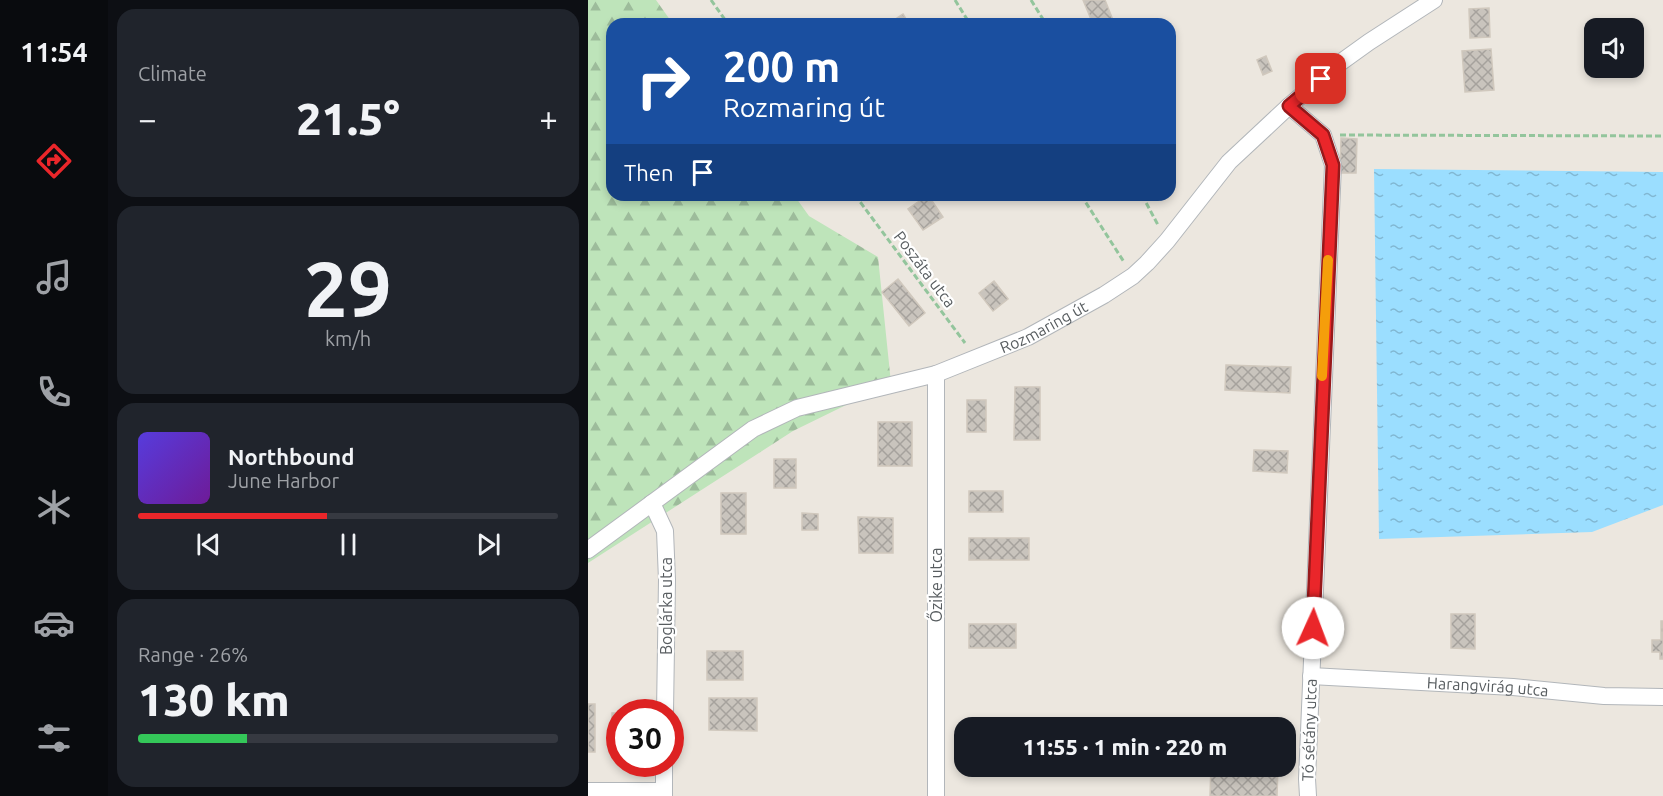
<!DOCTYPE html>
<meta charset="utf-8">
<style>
:root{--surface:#171b24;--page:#20242c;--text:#f1f3f6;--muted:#9ea1a6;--line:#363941;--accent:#ea262a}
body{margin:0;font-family:Ubuntu,sans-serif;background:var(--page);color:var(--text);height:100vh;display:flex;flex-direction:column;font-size:22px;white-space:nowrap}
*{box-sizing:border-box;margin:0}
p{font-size:20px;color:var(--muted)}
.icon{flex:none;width:33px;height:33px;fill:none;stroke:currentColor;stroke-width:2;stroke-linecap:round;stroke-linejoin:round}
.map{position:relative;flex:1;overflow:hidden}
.drawer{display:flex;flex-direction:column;gap:9px;padding:9px;background:#0d0f14;width:480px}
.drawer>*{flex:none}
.guide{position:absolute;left:18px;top:18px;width:570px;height:183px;border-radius:18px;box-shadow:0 3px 9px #0003;background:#1a4fa0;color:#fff;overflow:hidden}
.buttons{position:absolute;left:996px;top:18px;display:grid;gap:12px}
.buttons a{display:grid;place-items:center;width:60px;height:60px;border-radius:12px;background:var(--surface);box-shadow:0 3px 9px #0003;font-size:30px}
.speed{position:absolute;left:18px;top:699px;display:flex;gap:12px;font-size:30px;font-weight:700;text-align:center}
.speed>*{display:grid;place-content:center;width:78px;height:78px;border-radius:50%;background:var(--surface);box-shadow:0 3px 9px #0003;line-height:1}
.speed .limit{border:9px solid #d22;background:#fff;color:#111}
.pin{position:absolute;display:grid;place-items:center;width:51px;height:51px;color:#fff;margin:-26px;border-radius:12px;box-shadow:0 3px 9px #0006}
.me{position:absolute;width:66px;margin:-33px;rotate:2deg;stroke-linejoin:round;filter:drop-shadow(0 0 4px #0008)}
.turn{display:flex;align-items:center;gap:21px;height:126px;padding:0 18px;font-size:27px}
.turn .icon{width:78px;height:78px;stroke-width:2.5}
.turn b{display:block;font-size:42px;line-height:51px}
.then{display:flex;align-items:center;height:57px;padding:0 18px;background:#0003;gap:12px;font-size:22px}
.big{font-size:45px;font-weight:800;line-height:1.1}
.drawer .widget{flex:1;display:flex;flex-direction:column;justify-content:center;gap:9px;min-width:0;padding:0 21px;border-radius:18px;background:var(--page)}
.drawer .dial{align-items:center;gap:0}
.dial b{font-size:78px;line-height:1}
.song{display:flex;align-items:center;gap:18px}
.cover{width:72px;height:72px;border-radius:9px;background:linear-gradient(135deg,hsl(250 70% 55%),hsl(280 70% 35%))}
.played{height:6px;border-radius:3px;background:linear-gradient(90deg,var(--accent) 45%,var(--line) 45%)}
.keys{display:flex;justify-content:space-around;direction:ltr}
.heat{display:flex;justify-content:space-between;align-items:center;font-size:33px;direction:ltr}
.charge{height:9px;border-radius:4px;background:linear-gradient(90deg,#34c759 26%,var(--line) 0)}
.trip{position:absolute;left:366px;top:717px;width:342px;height:60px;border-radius:18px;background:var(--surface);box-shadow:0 3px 9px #0003;font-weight:800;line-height:60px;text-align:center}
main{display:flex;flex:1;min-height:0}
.dock{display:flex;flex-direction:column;width:108px;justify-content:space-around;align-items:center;background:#090b0e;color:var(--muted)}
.dock .icon{width:42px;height:42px}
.dock .on{color:var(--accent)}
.dock b{font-size:27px;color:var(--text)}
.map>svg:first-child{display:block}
.forest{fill:url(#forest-firs)}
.water{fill:url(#water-ripples)}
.building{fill:url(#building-cross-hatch);stroke:#d0c8bd;stroke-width:1.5}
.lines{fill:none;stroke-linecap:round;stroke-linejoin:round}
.minor-casing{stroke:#b2b6ba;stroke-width:18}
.path{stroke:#93c59c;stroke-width:3;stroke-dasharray:6 3;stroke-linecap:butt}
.minor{stroke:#fff;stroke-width:16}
.route-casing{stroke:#98191b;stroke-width:15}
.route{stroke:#ea262a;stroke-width:10}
.slow{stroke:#f59e0b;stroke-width:10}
.labels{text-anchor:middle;stroke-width:4.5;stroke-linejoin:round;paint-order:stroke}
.street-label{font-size:16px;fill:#585d60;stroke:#fff}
</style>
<main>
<nav class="dock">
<b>11:54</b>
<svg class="icon on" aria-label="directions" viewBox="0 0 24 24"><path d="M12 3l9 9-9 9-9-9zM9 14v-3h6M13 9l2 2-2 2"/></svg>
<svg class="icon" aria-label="music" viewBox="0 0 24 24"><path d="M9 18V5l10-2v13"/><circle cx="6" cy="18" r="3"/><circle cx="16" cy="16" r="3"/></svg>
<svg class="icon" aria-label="phone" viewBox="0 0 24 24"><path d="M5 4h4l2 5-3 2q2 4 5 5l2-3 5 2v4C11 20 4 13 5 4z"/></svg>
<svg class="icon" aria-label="climate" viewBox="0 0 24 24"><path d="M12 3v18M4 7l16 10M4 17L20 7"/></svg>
<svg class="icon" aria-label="car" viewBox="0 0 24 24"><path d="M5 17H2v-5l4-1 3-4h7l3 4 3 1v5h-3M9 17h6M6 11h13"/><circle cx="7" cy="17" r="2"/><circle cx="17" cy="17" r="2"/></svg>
<svg class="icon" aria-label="filters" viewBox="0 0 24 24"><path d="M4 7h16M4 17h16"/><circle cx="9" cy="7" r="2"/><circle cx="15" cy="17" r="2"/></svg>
</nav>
<section class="drawer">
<div class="widget"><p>Climate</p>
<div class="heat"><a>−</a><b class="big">21.5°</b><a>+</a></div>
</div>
<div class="widget dial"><b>29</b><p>km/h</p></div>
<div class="widget">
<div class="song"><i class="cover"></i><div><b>Northbound</b><p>June Harbor</p></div></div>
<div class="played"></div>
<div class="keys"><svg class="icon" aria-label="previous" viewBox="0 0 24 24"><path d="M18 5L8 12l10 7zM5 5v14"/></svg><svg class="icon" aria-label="pause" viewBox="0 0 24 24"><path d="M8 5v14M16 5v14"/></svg><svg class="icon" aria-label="next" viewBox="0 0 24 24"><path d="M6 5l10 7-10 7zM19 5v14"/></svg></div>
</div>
<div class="widget"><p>Range · 26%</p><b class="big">130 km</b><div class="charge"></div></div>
</section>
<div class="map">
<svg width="1075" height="796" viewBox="0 0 1075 796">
<defs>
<pattern id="forest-firs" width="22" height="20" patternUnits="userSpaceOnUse" patternTransform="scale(1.5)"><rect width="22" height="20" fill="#bee4ba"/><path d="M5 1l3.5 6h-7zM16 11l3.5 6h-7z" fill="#9dbc9b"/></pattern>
<pattern id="water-ripples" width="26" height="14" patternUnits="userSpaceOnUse" patternTransform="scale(1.5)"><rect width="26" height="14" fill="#9bdeff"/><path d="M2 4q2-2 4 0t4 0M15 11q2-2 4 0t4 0" fill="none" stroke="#81b7d2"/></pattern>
<pattern id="building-cross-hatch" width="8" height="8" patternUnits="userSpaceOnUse" patternTransform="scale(1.5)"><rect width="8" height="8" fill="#c9c4bd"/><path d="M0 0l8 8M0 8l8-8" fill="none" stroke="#a6a29d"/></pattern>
</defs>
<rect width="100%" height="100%" fill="#ece7df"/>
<polygon class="forest" points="0,0 68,0 85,24 24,24 24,195 206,195 221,216 290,257 303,383 205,431 0,563"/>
<polygon class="water" points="786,169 1075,172 1075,505 1004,532 791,539"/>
<g class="building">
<polygon points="495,0 517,0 525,20 516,24 505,24"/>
<polygon points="901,8 902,37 882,38 881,9"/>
<polygon points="315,14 321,24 300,24"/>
<polygon points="903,49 906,90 877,92 874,51"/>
<polygon points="678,56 684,71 675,75 669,60"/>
<polygon points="753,138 769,139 768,173 752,173"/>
<polygon points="340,195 355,217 335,230 320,209"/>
<polygon points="310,279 337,313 321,326 294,292"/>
<polygon points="406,281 420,299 405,311 391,293"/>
<polygon points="638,365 703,367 702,393 637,390"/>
<polygon points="427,387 452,387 452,440 426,440"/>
<rect x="379" y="400" width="19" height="32"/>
<rect x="290" y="422" width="34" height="44"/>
<polygon points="666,450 700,451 699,473 665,471"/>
<rect x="186" y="459" width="22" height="29"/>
<rect x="381" y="491" width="34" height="21"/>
<rect x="133" y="493" width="25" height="41"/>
<polygon points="214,513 230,514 230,530 214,530"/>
<polygon points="270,517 305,518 305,553 271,553"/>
<rect x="381" y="538" width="60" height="22"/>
<polygon points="863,614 887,614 887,649 863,648"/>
<polygon points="1073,621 1075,621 1075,659 1072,659 1072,652 1064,652 1064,640 1073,640"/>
<rect x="381" y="624" width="47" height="24"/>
<rect x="119" y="651" width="36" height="29"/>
<polygon points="121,698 169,698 169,731 121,730"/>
<rect x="0" y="704" width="7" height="48"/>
<rect x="24" y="713" width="8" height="27"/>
<polygon points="623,766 690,767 689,796 622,796"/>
</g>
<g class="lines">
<g class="minor-casing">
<g id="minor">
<polyline points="701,106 735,135 745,165 719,779 720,796"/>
<polyline points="64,503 77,531 79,580 77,712"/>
<path id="s1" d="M0 550 165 429 209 408 348 374 440 337 516 295 545 276 559 263 579 241 641 162 701 106 749 65 781 42 846 0"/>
<path id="s2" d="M723 676 925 687 1016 696 1075 697"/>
<polyline points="0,791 75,791"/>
<polyline points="76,796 76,764"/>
<polyline points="348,796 348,374"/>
</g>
</g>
<g class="path">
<polyline points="123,0 140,24"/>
<polyline points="367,0 382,24"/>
<polyline points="443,0 458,24"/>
<polyline points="752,135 1075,136"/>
<polyline points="267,195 377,343"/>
<polyline points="493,195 536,262"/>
<polyline points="554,195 570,225"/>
</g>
<use href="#minor" class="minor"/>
</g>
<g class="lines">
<g class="route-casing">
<polyline id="route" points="725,628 745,165 735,135 701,106 733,79"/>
</g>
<use href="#route" class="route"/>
<polyline class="slow" points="734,376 740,260"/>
</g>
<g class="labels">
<g class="street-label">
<text transform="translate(337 269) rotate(53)" y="6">Poszáta utca</text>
<text dy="6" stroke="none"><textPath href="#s1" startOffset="514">Rozmaring út</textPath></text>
<text transform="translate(348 585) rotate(-90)" y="6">Őzike utca</text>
<text transform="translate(78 606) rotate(-90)" y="6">Boglárka utca</text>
<text dy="6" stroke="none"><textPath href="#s2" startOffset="177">Harangvirág utca</textPath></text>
<text transform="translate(721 730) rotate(-88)" y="6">Tó sétány utca</text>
</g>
</g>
</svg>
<div class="buttons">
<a><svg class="icon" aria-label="sound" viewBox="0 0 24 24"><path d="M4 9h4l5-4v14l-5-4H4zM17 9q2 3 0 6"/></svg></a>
</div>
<div class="speed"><div class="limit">30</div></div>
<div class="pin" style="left:733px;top:79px;background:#d93025"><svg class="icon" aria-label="arrive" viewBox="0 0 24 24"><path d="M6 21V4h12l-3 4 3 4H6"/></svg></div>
<svg class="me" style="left:725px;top:628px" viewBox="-20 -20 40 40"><circle r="19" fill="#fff"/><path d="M0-13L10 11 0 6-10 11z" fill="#ea262a"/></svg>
<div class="trip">11:55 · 1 min · 220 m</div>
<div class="guide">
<div class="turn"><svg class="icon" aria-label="right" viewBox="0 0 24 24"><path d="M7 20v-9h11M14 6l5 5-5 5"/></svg><div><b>200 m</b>Rozmaring út</div></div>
<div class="then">Then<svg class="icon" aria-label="arrive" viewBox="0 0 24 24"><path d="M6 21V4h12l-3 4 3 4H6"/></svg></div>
</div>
</div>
</main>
